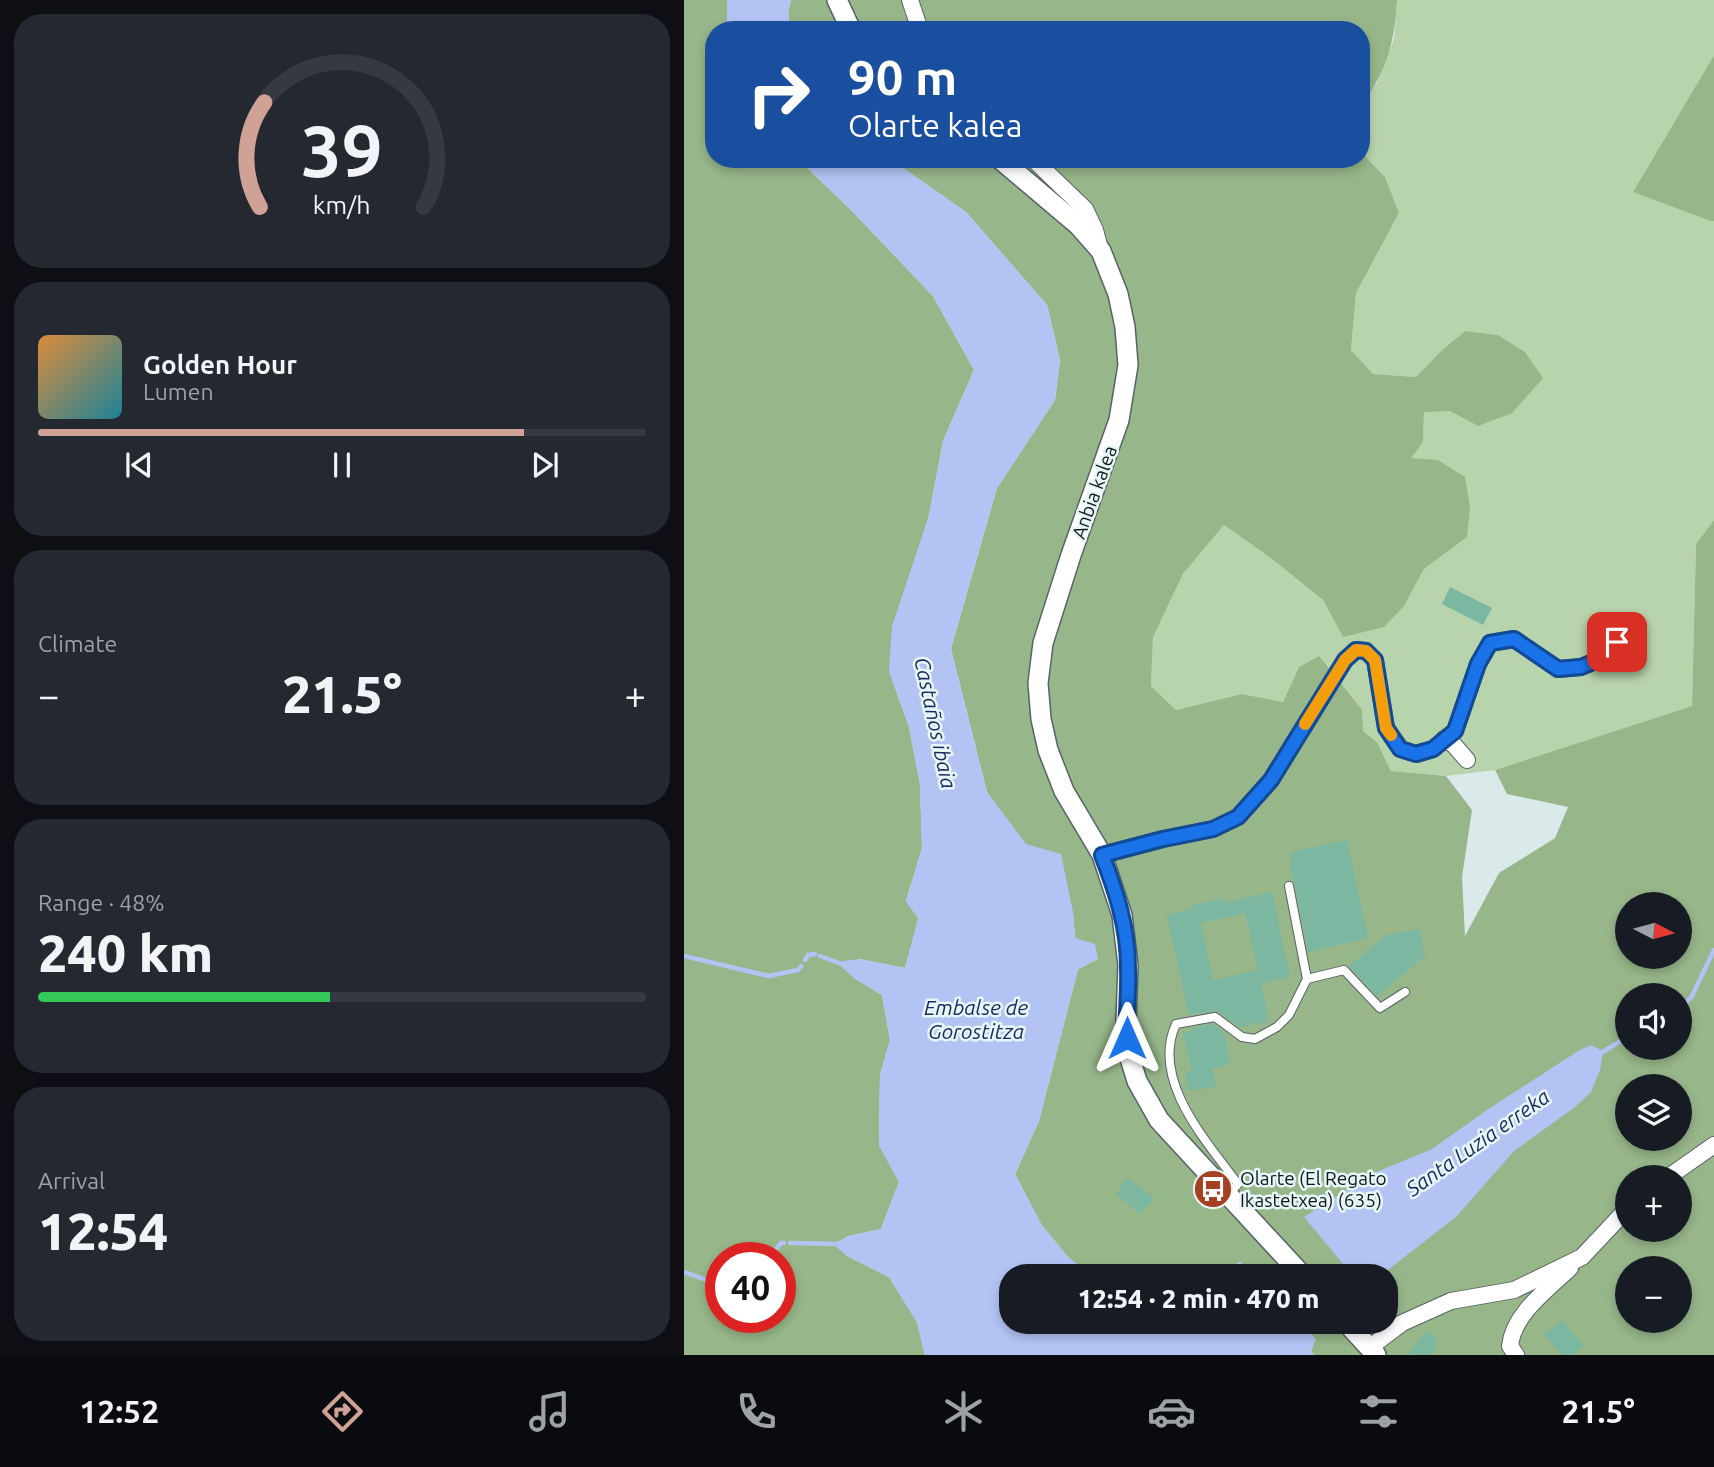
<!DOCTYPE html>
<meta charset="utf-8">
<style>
:root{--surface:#171b24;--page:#242831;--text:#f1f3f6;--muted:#9ea1a6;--line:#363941;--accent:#d0a296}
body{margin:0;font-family:Ubuntu,sans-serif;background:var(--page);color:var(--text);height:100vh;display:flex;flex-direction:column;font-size:26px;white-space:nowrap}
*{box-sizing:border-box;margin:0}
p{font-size:23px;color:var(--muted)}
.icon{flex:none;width:38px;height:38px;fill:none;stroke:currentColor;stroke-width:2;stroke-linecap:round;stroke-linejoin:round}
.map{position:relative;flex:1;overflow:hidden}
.drawer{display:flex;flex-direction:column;gap:14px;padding:14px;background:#0d0f14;width:684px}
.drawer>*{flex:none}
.top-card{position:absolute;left:21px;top:21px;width:665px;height:147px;border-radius:28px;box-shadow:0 4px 10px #0003;background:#1a4fa0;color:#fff;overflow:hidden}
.needle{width:46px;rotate:96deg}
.fabs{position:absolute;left:931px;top:892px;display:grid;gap:14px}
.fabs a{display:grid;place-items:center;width:77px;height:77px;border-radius:50%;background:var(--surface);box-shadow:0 4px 10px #0003;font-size:35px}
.speed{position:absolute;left:21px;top:1242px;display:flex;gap:14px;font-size:35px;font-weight:700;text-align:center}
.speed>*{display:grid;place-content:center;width:91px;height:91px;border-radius:50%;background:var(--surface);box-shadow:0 4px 10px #0003;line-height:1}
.speed .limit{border:10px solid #d22;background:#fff;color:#111}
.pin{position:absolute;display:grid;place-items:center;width:60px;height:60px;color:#fff;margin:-30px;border-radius:14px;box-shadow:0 4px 10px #0006}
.me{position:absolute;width:77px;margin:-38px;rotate:0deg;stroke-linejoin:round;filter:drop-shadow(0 0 5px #0008)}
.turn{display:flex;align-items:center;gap:24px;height:147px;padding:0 28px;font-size:32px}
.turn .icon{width:91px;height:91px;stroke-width:2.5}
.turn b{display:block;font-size:49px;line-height:60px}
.big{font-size:52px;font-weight:800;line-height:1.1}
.drawer .tile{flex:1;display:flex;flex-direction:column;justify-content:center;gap:10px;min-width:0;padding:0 24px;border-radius:28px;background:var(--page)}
.drawer .dial{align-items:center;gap:0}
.dial svg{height:182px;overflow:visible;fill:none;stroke:var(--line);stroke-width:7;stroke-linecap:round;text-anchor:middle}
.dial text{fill:var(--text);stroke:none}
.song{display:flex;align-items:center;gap:21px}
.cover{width:84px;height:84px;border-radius:10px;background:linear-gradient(135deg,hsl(30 70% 55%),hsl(190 70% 35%))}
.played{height:7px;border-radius:4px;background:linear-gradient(90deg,var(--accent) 80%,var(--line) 80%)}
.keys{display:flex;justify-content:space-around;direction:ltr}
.heat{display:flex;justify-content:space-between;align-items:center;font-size:38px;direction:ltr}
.charge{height:10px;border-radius:5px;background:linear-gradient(90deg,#34c759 48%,var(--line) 0)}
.trip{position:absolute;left:315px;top:1264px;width:399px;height:70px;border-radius:28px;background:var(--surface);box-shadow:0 4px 10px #0003;font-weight:800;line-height:70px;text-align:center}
.menu{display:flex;height:112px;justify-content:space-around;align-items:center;background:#090b0e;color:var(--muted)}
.menu .icon{width:49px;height:49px}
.menu .active{color:var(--accent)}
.menu b{font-size:32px;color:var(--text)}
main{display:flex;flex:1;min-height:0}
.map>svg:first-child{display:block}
.green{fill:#b8d4ad}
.forest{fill:#97b68a;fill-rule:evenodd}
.water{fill:#b3c4f4}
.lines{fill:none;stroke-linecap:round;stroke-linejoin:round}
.stream{stroke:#b3c4f4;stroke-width:4.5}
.building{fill:#7bb7a1;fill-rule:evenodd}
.service-casing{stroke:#566364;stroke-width:10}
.minor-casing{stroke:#566364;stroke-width:18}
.tertiary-casing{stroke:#566364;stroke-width:22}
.service{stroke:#fff;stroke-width:8}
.minor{stroke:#fff;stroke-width:16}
.tertiary{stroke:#fff;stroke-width:19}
.route-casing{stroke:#114b97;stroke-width:18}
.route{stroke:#1a73e8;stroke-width:12}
.slow{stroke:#f59e0b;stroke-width:12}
.labels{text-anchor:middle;stroke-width:5;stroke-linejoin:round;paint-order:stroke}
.street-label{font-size:19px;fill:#121818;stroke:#e7f6f7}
.poi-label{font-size:19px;fill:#121818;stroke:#e7f6f7;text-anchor:start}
.water-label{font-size:21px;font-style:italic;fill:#1b275f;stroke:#e7f6f7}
</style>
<main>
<section class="drawer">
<div class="tile dial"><svg viewBox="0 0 100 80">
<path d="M14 69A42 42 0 1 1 86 69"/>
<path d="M14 69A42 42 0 0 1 16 23" stroke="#d0a296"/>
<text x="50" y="56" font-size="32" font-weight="700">39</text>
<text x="50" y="72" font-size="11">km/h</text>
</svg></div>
<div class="tile">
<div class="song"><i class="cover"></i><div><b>Golden Hour</b><p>Lumen</p></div></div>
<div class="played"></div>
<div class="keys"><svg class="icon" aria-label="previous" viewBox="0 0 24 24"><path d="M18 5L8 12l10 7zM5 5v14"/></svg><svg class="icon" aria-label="pause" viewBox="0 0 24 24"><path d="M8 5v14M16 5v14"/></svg><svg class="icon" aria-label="next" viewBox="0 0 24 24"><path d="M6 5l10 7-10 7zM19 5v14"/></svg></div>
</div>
<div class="tile"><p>Climate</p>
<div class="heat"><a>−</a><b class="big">21.5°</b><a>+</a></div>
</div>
<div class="tile"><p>Range · 48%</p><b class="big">240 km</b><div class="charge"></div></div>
<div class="tile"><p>Arrival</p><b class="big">12:54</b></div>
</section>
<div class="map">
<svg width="1030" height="1355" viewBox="0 0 1030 1355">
<rect width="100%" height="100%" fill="#dae9ea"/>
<polygon class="green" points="713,0 1030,0 1030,55 949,192 1030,221 1030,520 1012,544 1008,706 811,770 762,776 707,771 693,742 679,731 615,667 599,702 558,694 492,710 467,686 469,637 499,574 540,525 588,559 639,600 659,637 720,606 740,569 783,537 726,458 739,442 740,411 766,410 794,426 841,352 814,335 781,331 758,350 732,377 689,374 667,350 672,293 715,213 701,177 677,152 684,124 680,103 693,83 710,39"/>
<g class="forest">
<path d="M0 0H43V30H30V159H114L167 210 249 296 290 370 259 441 245 515 205 671 225 727 236 784 238 848 222 901 235 918 221 968 175 959 170 978 198 995 206 1040 196 1075 195 1145 215 1182 197 1229 165 1236 150 1244 163 1256 205 1277 233 1322 241 1355H0ZM37 1258H96V1318H37Z"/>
<path d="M107 0H713V1C710 43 704 67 680 103L684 124 677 147V30H106L104 12Z"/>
<polygon points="1030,55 1030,221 1027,221 949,192"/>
<path d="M677 152 701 177 715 213 672 293 667 350 689 374 732 377 758 350 781 331 814 335 841 352 859 378 828 413 794 426 766 411 740 412 739 442 727 458 754 460 781 477 786 507 783 537 740 569 720 606 700 627 659 637 639 600 588 559 540 525 499 574 469 637 467 686 492 710 558 694 599 702 615 667 635 656 678 710 679 731 693 742 707 771 762 776 788 810 778 877 781 936 815 873 871 838 884 807 823 794 811 770 1008 706 1012 544 1030 520V1355H630L627 1351 631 1339 614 1321H702V1276H570L556 1262 528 1276H407L383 1256 357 1224 331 1174 355 1121 394 969 414 959 391 938 389 912 303 792 267 649 313 488 371 400 376 360 363 305 282 212 206 159H677ZM943 905H996V957H943ZM943 996H996V1048H943ZM943 1087H996V1139H943ZM943 1178H996V1230H943ZM943 1269H996V1321H943Z"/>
</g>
<g class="water">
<polygon points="43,0 107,0 104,12 106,30 43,30"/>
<polygon points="114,159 206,159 282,212 363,305 376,360 371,400 313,488 267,649 303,792 342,844 377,854 389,912 391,938 411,944 414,959 394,969 355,1121 331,1174 357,1224 383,1256 407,1276 327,1276 327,1321 462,1321 468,1326 475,1321 614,1321 632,1339 627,1351 630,1355 241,1355 233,1322 205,1277 163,1256 149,1244 165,1236 197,1229 215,1182 195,1145 196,1075 206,1040 198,995 170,978 152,962 175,959 221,968 234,918 222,902 238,848 236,784 225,727 205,671 208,626 245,515 259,441 290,370 249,296 167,210"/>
<polygon points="907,1045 919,1051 916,1070 907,1092 891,1107 830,1151 772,1217 696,1276 669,1276 620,1217 690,1173 748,1149 806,1108 894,1051"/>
<polygon points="556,1262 570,1276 528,1276 531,1274"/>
</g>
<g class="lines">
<g class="stream">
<polyline points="0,956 85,976 114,970 117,966"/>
<polyline points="136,956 155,963"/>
<polyline points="121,960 124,955 131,954"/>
<polyline points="996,1010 1008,996 1030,950"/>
<polyline points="917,1053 943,1037"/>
<polyline points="106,1243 154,1244"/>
<polyline points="85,1258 97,1243 100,1243"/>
<polyline points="0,1272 37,1285"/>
</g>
</g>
<g class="building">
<polygon points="766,587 808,608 799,625 758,604"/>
<polygon points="663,840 684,938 624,952 611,885 606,870 607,852"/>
<path d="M588 892 606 977 577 983 585 1021 556 1027 533 1011 505 1015 483 915 509 909 507 905 539 899 540 903ZM561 913 574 970 529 980 517 923Z"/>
<polygon points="736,929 741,956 693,996 665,966 702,935"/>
<polygon points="529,1024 540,1032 546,1060 541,1066 528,1068 532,1086 505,1091 501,1074 508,1072 499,1033 508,1031 508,1028"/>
<polygon points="443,1178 471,1198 456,1214 432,1194"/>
<polygon points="878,1320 900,1346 889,1355 877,1355 860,1334"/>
<polygon points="742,1331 753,1338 750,1343 753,1345 747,1355 724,1355"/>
</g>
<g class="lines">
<g class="service-casing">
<g id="service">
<polyline points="623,979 660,970 696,1008 721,992"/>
<path d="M545 1194 554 1184C523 1142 466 1080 492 1024L531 1017 558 1037 571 1039 593 1027 605 1015 623 979 605 886"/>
</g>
</g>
<g class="minor-casing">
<g id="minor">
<polyline points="226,0 236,30"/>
<polyline points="349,159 401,209 411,230 416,249"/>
<polyline points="760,739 770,745 783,760"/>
<polyline points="418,855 479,839 529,829 554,817 587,780 661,660 672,650 682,651 691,660 702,728 717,749 732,754 749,749 771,731 794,664 806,643 830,639 874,669 897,667 926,655 944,622"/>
<polyline points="983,1178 1030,1145"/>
<polyline points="685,1348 718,1323 767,1301 830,1290 898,1257 943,1209"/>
<path d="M832 1355 826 1346C829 1314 864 1289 886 1268"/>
</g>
</g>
<g class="tertiary-casing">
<g id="tertiary">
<polyline points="153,0 167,30"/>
<polyline points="316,159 394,225 417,251 434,294 441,327 444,365 435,420 387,555 359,643 354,683 357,719 364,750 380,791 418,855 438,915 444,965 442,1020 445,1055 453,1081 475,1120 619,1276"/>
<polyline points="661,1321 692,1355"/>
</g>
</g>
<use href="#service" class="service"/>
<use href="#minor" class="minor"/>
<use href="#tertiary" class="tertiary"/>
</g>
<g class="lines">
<g class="route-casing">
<path id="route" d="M443 1038C442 1014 445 990 444 967 444 927 432 891 418 855L479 839 529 829 554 817 587 780 661 660 672 650 682 651 691 660 702 728 716 749 732 754 749 749 771 731 794 664 806 643 830 639 874 669 897 667 926 655 933 642"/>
</g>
<use href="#route" class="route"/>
<polyline class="slow" points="621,724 661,660 672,650 682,651 691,660 702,728 707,735"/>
</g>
<defs>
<g id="bus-disc" transform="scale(2.0125)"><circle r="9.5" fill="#a73f21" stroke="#e7f6f7"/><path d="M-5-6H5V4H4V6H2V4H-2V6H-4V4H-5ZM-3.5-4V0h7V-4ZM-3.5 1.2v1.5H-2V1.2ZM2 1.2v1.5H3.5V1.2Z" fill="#fff"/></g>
</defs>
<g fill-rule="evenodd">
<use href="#bus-disc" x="529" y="1189"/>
</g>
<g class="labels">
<g class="street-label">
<text transform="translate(410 492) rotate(-70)" y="7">Anbia kalea</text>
</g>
<g class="poi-label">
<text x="556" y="1185">Olarte (El Regato<tspan x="556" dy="22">Ikastetxea) (635)</tspan></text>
</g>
<g class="water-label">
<text transform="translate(251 723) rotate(78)" y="7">Castaños ibaia</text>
<text x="292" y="1015">Embalse de<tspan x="292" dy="24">Gorostitza</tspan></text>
<text transform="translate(794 1143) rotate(-35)" y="7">Santa Luzia erreka</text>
</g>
</g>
</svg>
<div class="fabs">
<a><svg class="needle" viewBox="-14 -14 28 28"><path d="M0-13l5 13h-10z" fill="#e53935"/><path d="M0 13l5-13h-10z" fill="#9ea1a6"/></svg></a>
<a><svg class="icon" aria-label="sound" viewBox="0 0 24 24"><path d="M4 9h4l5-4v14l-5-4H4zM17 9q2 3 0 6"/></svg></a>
<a><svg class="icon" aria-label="layers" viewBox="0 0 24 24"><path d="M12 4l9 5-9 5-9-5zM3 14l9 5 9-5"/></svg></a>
<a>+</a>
<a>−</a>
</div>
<div class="speed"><div class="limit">40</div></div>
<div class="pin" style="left:933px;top:642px;background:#d93025"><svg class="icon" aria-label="arrive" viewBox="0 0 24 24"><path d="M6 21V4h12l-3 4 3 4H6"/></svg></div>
<svg class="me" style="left:443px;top:1038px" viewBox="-20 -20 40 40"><path d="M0-17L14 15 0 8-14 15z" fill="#1a73e8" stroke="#fff" stroke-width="4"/></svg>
<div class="trip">12:54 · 2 min · 470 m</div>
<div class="top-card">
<div class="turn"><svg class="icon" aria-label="right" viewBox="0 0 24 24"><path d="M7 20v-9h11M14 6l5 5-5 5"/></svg><div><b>90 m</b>Olarte kalea</div></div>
</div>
</div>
</main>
<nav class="menu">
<b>12:52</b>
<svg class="icon active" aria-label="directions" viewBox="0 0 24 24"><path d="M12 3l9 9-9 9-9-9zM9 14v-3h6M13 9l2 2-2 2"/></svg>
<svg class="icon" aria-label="music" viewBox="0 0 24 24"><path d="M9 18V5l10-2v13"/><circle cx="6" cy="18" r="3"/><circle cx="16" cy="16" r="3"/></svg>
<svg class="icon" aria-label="phone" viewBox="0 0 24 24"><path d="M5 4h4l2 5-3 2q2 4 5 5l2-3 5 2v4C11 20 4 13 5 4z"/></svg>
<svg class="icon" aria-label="climate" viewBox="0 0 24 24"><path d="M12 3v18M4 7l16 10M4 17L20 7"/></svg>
<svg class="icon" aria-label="car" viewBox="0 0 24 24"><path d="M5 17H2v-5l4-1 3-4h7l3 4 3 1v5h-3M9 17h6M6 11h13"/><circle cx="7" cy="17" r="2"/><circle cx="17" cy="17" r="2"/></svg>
<svg class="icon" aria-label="filters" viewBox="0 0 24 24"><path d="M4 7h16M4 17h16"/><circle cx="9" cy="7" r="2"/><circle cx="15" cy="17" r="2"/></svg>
<b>21.5°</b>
</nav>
